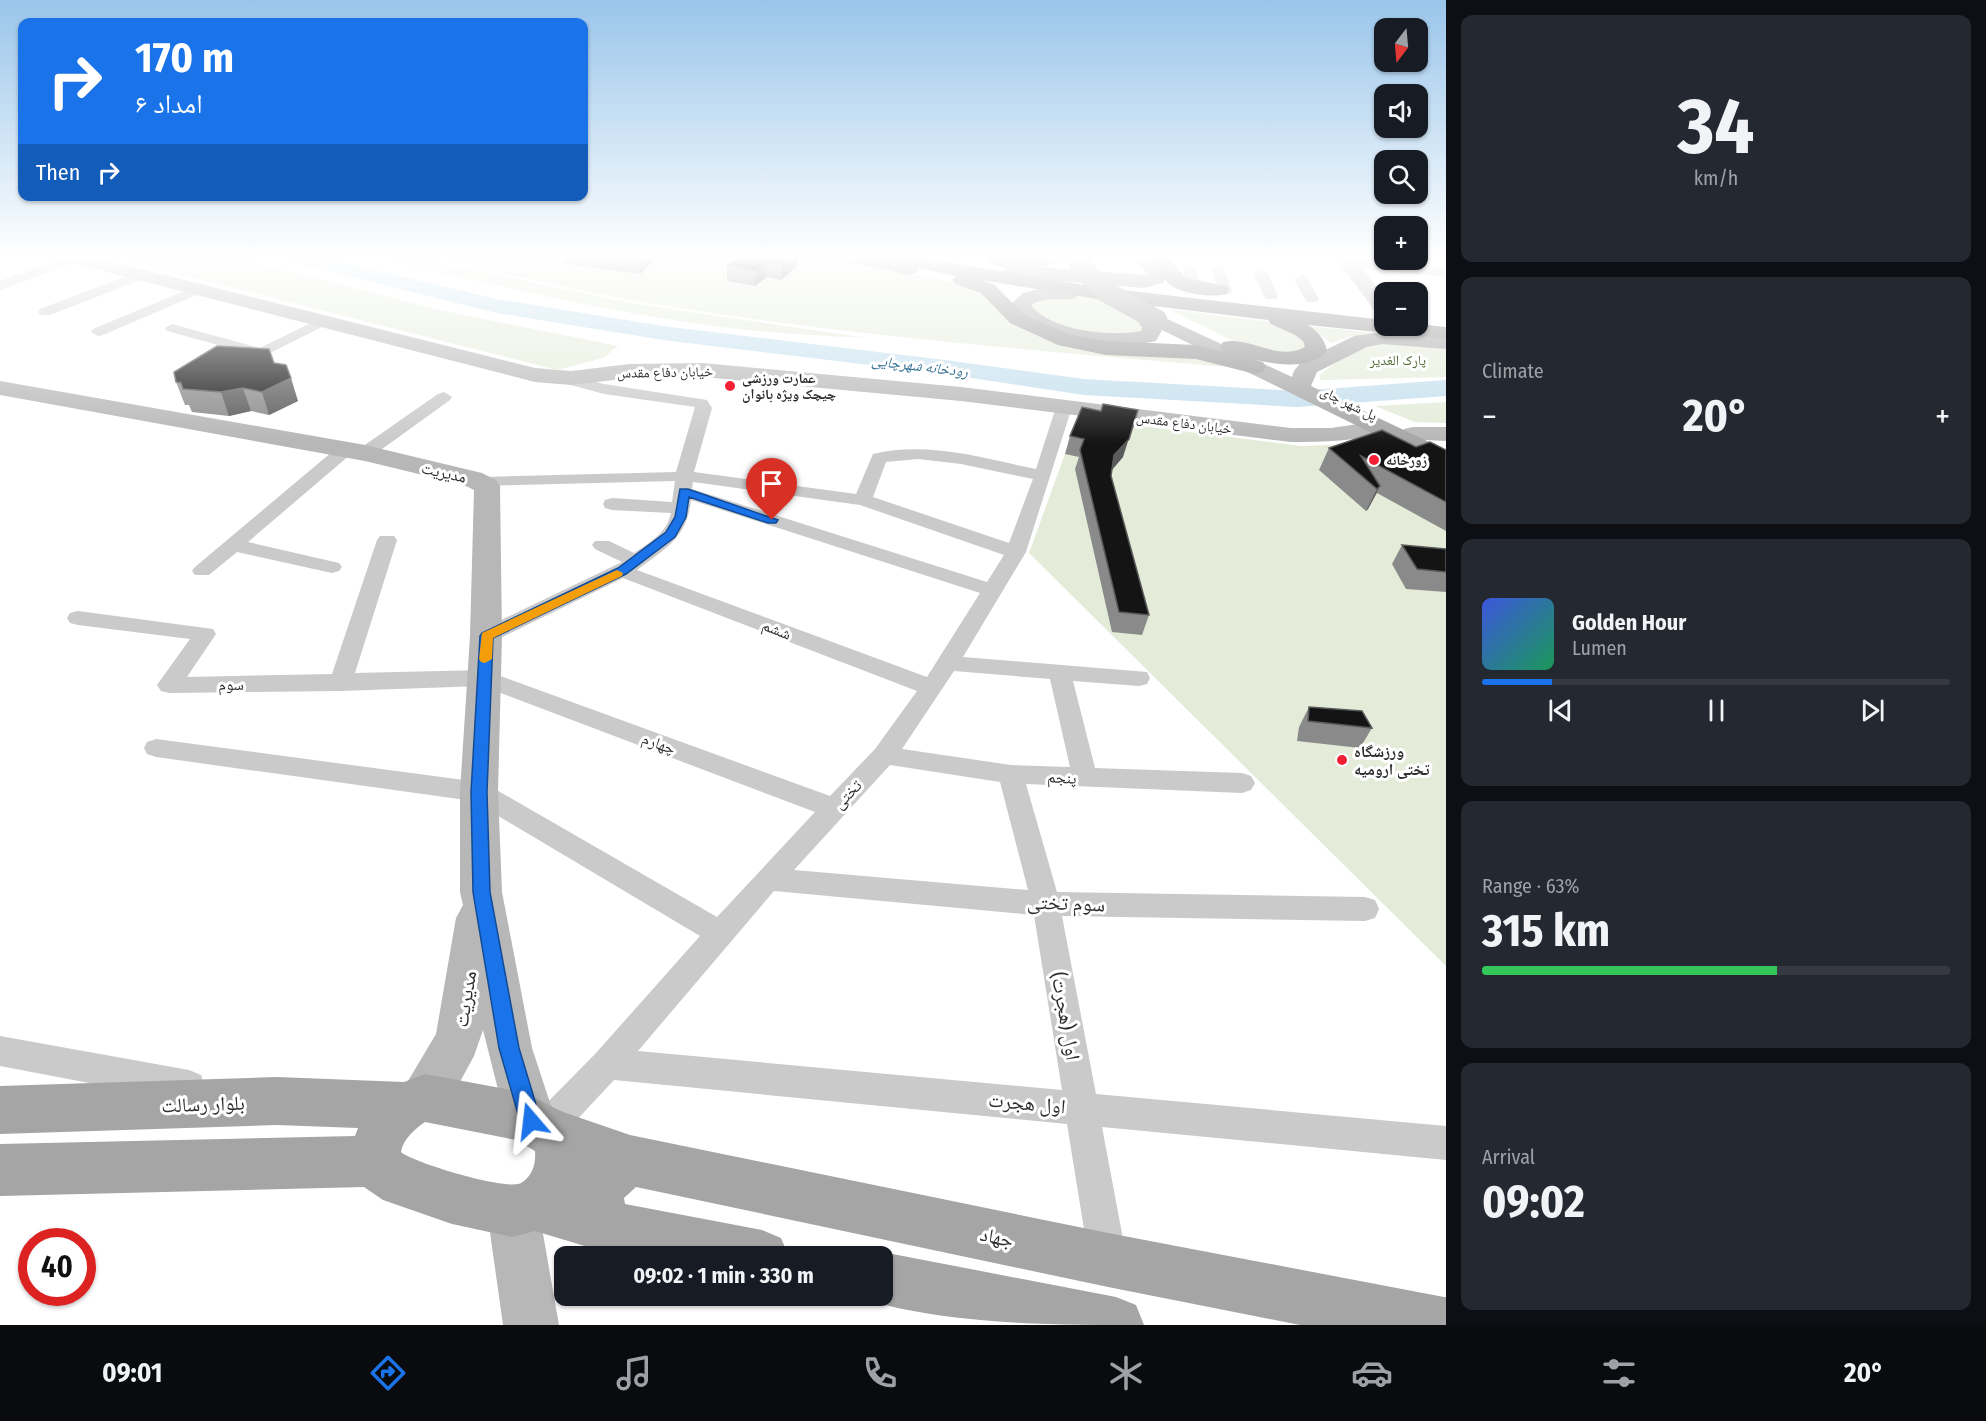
<!DOCTYPE html>
<meta charset="utf-8">
<style>
:root{--surface:#171b24;--page:#242831;--text:#f1f3f6;--muted:#9ea1a6;--line:#363941;--accent:#1a73e8}
body{margin:0;font-family:"Fira Sans Condensed","Noto Naskh Arabic",sans-serif;background:var(--page);color:var(--text);height:100vh;display:flex;flex-direction:column;font-size:22px;white-space:nowrap}
*{box-sizing:border-box;margin:0}
p{font-size:20px;color:var(--muted)}
.icon{flex:none;width:33px;height:33px;fill:none;stroke:currentColor;stroke-width:2;stroke-linecap:round;stroke-linejoin:round}
.map{position:relative;flex:1;overflow:hidden}
.panel{display:flex;flex-direction:column;gap:15px;padding:15px;background:#0d0f14;width:540px}
.panel>*{flex:none}
.guide{position:absolute;left:18px;top:18px;width:570px;height:183px;border-radius:12px;box-shadow:0 2px 4px #0004;background:#1a73e8;color:#fff;overflow:hidden}
.needle{width:39px;rotate:196deg}
.buttons{position:absolute;left:1374px;top:18px;display:grid;gap:12px}
.buttons a{display:grid;place-items:center;width:54px;height:54px;border-radius:12px;background:var(--surface);box-shadow:0 2px 4px #0004;font-size:30px}
.speed{position:absolute;left:18px;top:1228px;display:flex;gap:12px;font-size:30px;font-weight:700;text-align:center}
.speed>*{display:grid;place-content:center;width:78px;height:78px;border-radius:50%;background:var(--surface);box-shadow:0 2px 4px #0004;line-height:1}
.speed .limit{border:9px solid #d22;background:#fff;color:#111}
.pin{position:absolute;display:grid;place-items:center;width:51px;height:51px;color:#fff;margin:-62px -26px;border-radius:50% 50% 50% 0;rotate:-45deg;box-shadow:0 0 6px #0007}
.pin .icon{rotate:45deg}
.me{position:absolute;width:66px;margin:-33px;rotate:343deg;stroke-linejoin:round;filter:drop-shadow(0 0 4px #0008)}
.turn{display:flex;align-items:center;gap:21px;height:126px;padding:0 18px;font-size:27px}
.turn .icon{width:78px;height:78px;stroke-width:2.5}
.turn b{display:block;font-size:42px;line-height:51px}
.then{display:flex;align-items:center;height:57px;padding:0 18px;background:#0003;gap:12px;font-size:22px}
.big{font-size:45px;font-weight:700;line-height:1.1}
.panel .tile{flex:1;display:flex;flex-direction:column;justify-content:center;gap:9px;min-width:0;padding:0 21px;border-radius:12px;background:var(--page)}
.panel .dial{align-items:center;gap:0}
.dial b{font-size:78px;line-height:1}
.song{display:flex;align-items:center;gap:18px}
.cover{width:72px;height:72px;border-radius:9px;background:linear-gradient(135deg,hsl(230 70% 55%),hsl(150 70% 35%))}
.played{height:6px;border-radius:3px;background:linear-gradient(90deg,var(--accent) 15%,var(--line) 15%)}
.keys{display:flex;justify-content:space-around;direction:ltr}
.heat{display:flex;justify-content:space-between;align-items:center;font-size:33px;direction:ltr}
.charge{height:9px;border-radius:4px;background:linear-gradient(90deg,#34c759 63%,var(--line) 0)}
.trip{position:absolute;left:554px;top:1246px;width:339px;height:60px;border-radius:12px;background:var(--surface);box-shadow:0 2px 4px #0004;font-weight:700;line-height:60px;text-align:center}
.tab-bar{display:flex;height:96px;justify-content:space-around;align-items:center;background:#090b0e;color:var(--muted)}
.tab-bar .icon{width:42px;height:42px}
.tab-bar .current{color:var(--accent)}
.tab-bar b{font-size:27px;color:var(--text)}
main{display:flex;flex:1;min-height:0}
.map>svg:first-child{display:block}
.green{fill:#e4ecd9}
.lines{fill:none;stroke-linecap:round;stroke-linejoin:round}
.river{fill:#c3dfee;fill-rule:evenodd}
.street{fill:#cacaca;fill-rule:evenodd}
.secondary{fill:#b7b7b7;fill-rule:evenodd}
.primary{fill:#a5a5a5;fill-rule:evenodd}
.highway{fill:#949494;fill-rule:evenodd}
.primary-bridge{stroke:#a5a5a5;stroke-width:21}
.wall{fill:#8a8a8a}
.shaded-wall{fill:#5a5a5a}
.building{fill:#141414;stroke:#5a5a5a;stroke-width:1.5}
.route{fill:#1a73e8;stroke:#114b97;stroke-width:1.5}
.slow{fill:#f59e0b}
.poi-dot{fill:#f32036;stroke:#fff;stroke-width:2}
.labels{text-anchor:middle;stroke-width:6;stroke-linejoin:round;paint-order:stroke}
.far-park-label{font-size:14px;fill:#516c37;stroke:#fff}
.far-street-label{font-size:14px;fill:#2d2d2d;stroke:#fff}
.far-poi-label{font-size:14px;font-weight:bold;fill:#2d2d2d;stroke:#fff;text-anchor:start}
.far-water-label{font-size:15px;font-style:italic;fill:#357395;stroke:#fff}
.street-label{font-size:16px;fill:#2d2d2d;stroke:#fff}
.poi-label{font-size:16px;font-weight:bold;fill:#2d2d2d;stroke:#fff;text-anchor:start}
.near-street-label{font-size:20px;fill:#2d2d2d;stroke:#fff}
</style>
<main>
<div class="map">
<svg width="1446" height="1325" viewBox="0 0 1446 1325">
<rect width="100%" height="100%" fill="#fff"/>
<g class="green">
<polygon points="111,257 230,257 440,310 618,346 603,358 557,370"/>
<path d="M371 257H413L630 303 868 338C828 336 788 334 749 330 622 317 496 285 371 257Z"/>
<path d="M431 257H823L971 286 981 291 1004 316 1195 356 1228 367C1033 350 837 335 643 302 572 290 502 273 431 257Z"/>
<polygon points="1074,296 1105,300 1142,320 1145,331 1126,339 1068,331 1027,308 1031,301"/>
<polygon points="1168,309 1270,322 1310,341 1301,353 1252,350"/>
<polygon points="1308,327 1318,327 1392,335 1352,336 1332,343"/>
<path d="M1377 343 1446 347V377L1320 380V375C1336 360 1357 351 1377 343Z"/>
<polygon points="1446,402 1446,423 1415,422 1375,406"/>
<polygon points="1078,418 1301,446 1377,443 1446,471 1446,966 1029,553"/>
</g>
<g class="lines">
<polygon class="river" points="284,257 320,257 497,299 663,326 945,360 1084,379 1297,391 1446,380 1446,396 1297,407 1084,395 945,374 663,340 497,313 287,261"/>
<g class="street">
<polygon points="66,257 81,258 79,261 0,290 0,281"/>
<polygon points="1350,260 1446,269 1446,277 1345,267 1344,264 1345,261"/>
<polygon points="1189,263 1195,267 1200,287 1193,291 1186,287 1183,267"/>
<polygon points="1218,265 1224,269 1232,291 1230,294 1225,295 1218,291 1212,269"/>
<polygon points="1261,270 1268,274 1278,296 1276,299 1266,299 1264,296 1254,274"/>
<polygon points="140,271 145,272 147,275 145,278 50,315 40,315 38,312 40,309"/>
<polygon points="1301,275 1306,276 1319,299 1317,302 1307,302 1305,299 1294,279"/>
<polygon points="196,286 203,290 201,293 103,335 98,336 91,332 93,329"/>
<polygon points="321,318 328,322 326,325 262,357 167,331 165,328 172,324 260,348"/>
<path d="M554 371 604 384 707 400 712 408 694 472 856 494 873 454C928 441 982 458 1036 469L1056 407 1064 402 1070 404 1072 407 1026 552 963 657 1147 672 1150 678 1147 684 1139 686 1073 681 1095 768 1242 773 1251 776 1255 783 1251 790 1242 793 1026 784 1057 892 1365 897 1375 900 1379 909 1375 918 1365 921 1062 916 1096 1094 1446 1126V1160L1102 1127 1127 1260 1121 1273 1108 1279 1095 1273 1089 1260 1067 1124 614 1080 558 1140 546 1145 534 1140 529 1128 534 1116 596 1053 700 936 473 801 156 757 147 754 144 748 147 742 156 739 479 782 488 785 717 917 815 812 482 686 340 691 169 693 161 691 157 685 190 639 78 625 70 623 67 618 70 613 78 611 213 629 216 634 187 677 332 674 377 540 380 536H394L397 540 355 673 484 670 830 796 875 749 917 691 623 578 494 641 486 643 478 641 475 636 478 631 622 562 595 549 592 545 595 541H609L634 553C650 542 667 533 671 513L612 510 605 508 603 504 605 500 612 498 672 502 675 481 476 486 473 482 476 478 482 477 676 472 695 407 604 394 549 379 546 376ZM918 459 961 464 1033 479 1009 543 873 497 886 462ZM693 482 860 505 1004 555 987 582 692 489ZM691 500 980 593 927 677 637 570C666 548 687 538 691 500ZM954 671 1050 679 1070 767 1011 765 902 749ZM890 765 1000 782 1028 890 794 870ZM774 891 1034 915 1062 1090 638 1051Z"/>
<polygon points="444,392 452,397 450,400 371,457 359,457 356,453 359,449 438,394"/>
<polygon points="345,445 351,446 354,450 351,454 248,542 339,563 342,567 339,571 332,573 237,552 209,575 195,575 192,571 195,567 339,446"/>
<polygon points="0,1036 189,1070 201,1075 205,1086 201,1097 189,1102 0,1066"/>
</g>
<g class="secondary">
<path d="M62 257H93L535 368 571 371 630 364 703 363 961 387 1291 428H1331L1379 421 1388 423 1391 428 1388 433C1356 441 1324 442 1291 442L961 401 703 377 630 378 571 385 535 382 64 261Z"/>
<polygon points="1335,257 1354,257 1384,297 1384,312 1375,311"/>
<polygon points="0,381 365,445 482,473 496,480 500,486 502,636 498,792 502,892 532,1048 556,1121 548,1138 531,1146 514,1138 506,1121 483,1030 474,1056 442,1115 425,1122 408,1115 401,1098 408,1081 436,1034 456,918 463,905 460,892 460,792 470,636 474,490 464,485 365,461 0,395"/>
<polygon points="1413,427 1446,427 1446,441 1404,439 1401,434 1404,429"/>
<polygon points="513,1185 532,1192 539,1211 559,1325 503,1325 487,1211 494,1192"/>
</g>
<g class="primary">
<polygon points="1135,257 1154,257 1168,273 1163,283 1144,288 1013,277 1006,275 1004,271 1006,267 1013,265 1148,275"/>
<path d="M1042 288 1076 290 1079 294 1076 298C1060 302 1045 296 1031 305 1050 331 1111 337 1141 331L1142 328 1134 314 1137 310 1144 308 1292 377 1294 371 1301 362 1354 336 1382 332 1446 337V349L1382 344 1367 347 1317 372 1311 386 1446 450V468L1437 465 1162 330 1156 341C1120 349 1050 346 1021 320 1017 316 1013 310 1010 305L1023 293Z"/>
<path d="M425 1074 522 1092 563 1112 630 1135 1108 1233 1444 1297H1446V1325H1300L1108 1287 636 1187 624 1198 625 1204 762 1230 781 1238 789 1257H621L535 1231 512 1237 452 1224 383 1200 364 1187 0 1196V1144L355 1136 358 1128 277 1125 0 1134V1086L277 1077 404 1082ZM425 1122 516 1140 535 1151C536 1163 533 1176 521 1183 507 1191 414 1163 401 1152 403 1139 415 1129 425 1122Z"/>
<path d="M882 1252 1116 1297 1136 1305 1144 1325C1053 1325 949 1325 863 1299L861 1296H882V1257H871Z"/>
</g>
<g class="highway">
<path d="M843 257H917L1096 287 1384 320V326L1418 324 1446 327V339L1308 325C1318 331 1324 339 1327 350 1308 378 1250 358 1223 352L1220 347 1223 342C1250 336 1278 362 1305 347L1303 341 1295 335 1271 324 1268 320 1096 299 982 280 995 285 1024 315 1072 335 1106 341 1196 345 1263 362 1266 367 1263 372 1255 374 1196 359 1106 355 1058 345 1010 323 981 293 955 284 952 280 956 276 918 268 916 273 909 275 845 261Z"/>
<path d="M991 257H1061C1051 271 1007 269 991 265L989 261Z"/>
<path d="M1148 257H1167L1186 278 1226 286 1229 290 1226 294C1211 298 1187 294 1173 287 1164 281 1154 266 1148 257Z"/>
</g>
<polyline class="primary-bridge" points="1080,266 1106,292 1157,320"/>
</g>
<g class="wall">
<polygon points="565,257 657,257 640,274 566,264"/>
<polygon points="738,257 798,257 797,266 781,280 767,277 755,286 727,281 727,265"/>
<polygon points="274,363 298,401 269,415 251,411 229,416 192,412 189,405 185,405 176,382"/>
<polygon points="1082,407 1123,457 1112,470 1111,476 1149,615 1142,635 1112,632 1075,469 1079,457 1065,454 1070,436"/>
<polygon points="1416,447 1446,450 1446,531 1377,493 1368,509 1366,511 1319,470 1329,448"/>
<polygon points="1402,545 1446,549 1446,592 1406,589 1392,564"/>
<polygon points="1309,707 1372,728 1360,748 1297,741 1299,727"/>
</g>
<g class="shaded-wall">
<polygon points="641,257 657,257 640,274 639,259"/>
<polygon points="790,257 798,257 797,266 781,280 782,264"/>
<polygon points="767,262 767,277 755,286 756,271"/>
<polygon points="291,378 298,401 269,415 262,392"/>
<polygon points="243,388 251,411 229,416 221,392"/>
<polygon points="1138,410 1123,457 1109,473 1114,455"/>
<polygon points="1380,486 1368,509 1366,511 1377,489"/>
</g>
<g class="building">
<polygon points="626,257 641,257 639,259"/>
<polygon points="738,257 790,257 782,264 767,262 756,271 727,265"/>
<polygon points="217,346 269,349 274,363 286,365 291,378 262,392 243,388 221,392 183,389 181,383 176,382 174,372"/>
<polygon points="1103,404 1138,410 1129,439 1114,455 1111,476 1149,615 1119,612 1080,450 1084,439 1070,436 1082,407 1101,411"/>
<polygon points="1382,430 1416,447 1430,442 1446,450 1446,502 1361,456 1380,486 1377,489 1329,448"/>
<polygon points="1402,545 1446,549 1446,572 1417,569"/>
<polygon points="1309,707 1362,711 1372,728 1308,721"/>
</g>
<linearGradient id="sky" x2="0" y2="1"><stop stop-color="#99c5ea"/><stop offset="0.58" stop-color="#fff"/><stop offset="1" stop-color="#fff" stop-opacity="0"/></linearGradient>
<rect width="1446" height="443" fill="url(#sky)"/>
<polygon class="route" points="680,489 688,489 778,520 776,523 768,523 689,497 686,517 675,537 626,574 493,638 487,792 490,892 519,1048 541,1121 538,1128 531,1131 523,1128 520,1121 499,1048 473,892 471,792 480,636 482,633 618,568 666,532 675,517"/>
<polygon class="slow" points="617,570 623,573 622,576 493,638 492,659 485,663 481,662 479,659 482,633"/>
<g class="poi-dot">
<circle cx="730" cy="386" r="6"/>
<circle cx="1374" cy="460" r="6"/>
<circle cx="1342" cy="760" r="6"/>
</g>
<g class="labels">
<g class="far-park-label">
<text x="1398" y="365">پارک الغدیر</text>
</g>
<g class="far-street-label">
<text transform="translate(665 372) rotate(-1)" y="5">خیابان دفاع مقدس</text>
<text transform="translate(1349 403) rotate(26)" y="5">پل شهر چای</text>
<text transform="translate(1184 423) rotate(7)" y="5">خیابان دفاع مقدس</text>
</g>
<g class="far-poi-label">
<text x="742" y="383">عمارت ورزشی<tspan x="742" dy="16">چیچک ویژه بانوان</tspan></text>
<text x="1386" y="465">زورخانه</text>
</g>
<g class="far-water-label">
<text transform="translate(920 366) rotate(7)" y="5">رودخانه شهرچایی</text>
</g>
<g class="street-label">
<text transform="translate(444 472) rotate(13)" y="6">مدیریت</text>
<text transform="translate(777 629) rotate(21)" y="6">ششم</text>
<text transform="translate(231 684) rotate(-1)" y="6">سوم</text>
<text transform="translate(659 743) rotate(20)" y="6">چهارم</text>
<text transform="translate(1062 777) rotate(3)" y="6">پنجم</text>
<text transform="translate(847 794) rotate(-46)" y="6">تختی</text>
</g>
<g class="poi-label">
<text x="1354" y="757">ورزشگاه<tspan x="1354" dy="18">تختی ارومیه</tspan></text>
</g>
<g class="near-street-label">
<text transform="translate(1066 903) rotate(2)" y="7">سوم تختی</text>
<text transform="translate(465 999) rotate(-81)" y="7">مدیریت</text>
<text transform="translate(1066 1016) rotate(80)" y="7">اول (هجرت)</text>
<text transform="translate(1027 1103) rotate(5)" y="7">اول هجرت</text>
<text transform="translate(203 1104) rotate(-2)" y="7">بلوار رسالت</text>
<text transform="translate(997 1237) rotate(12)" y="7">جهاد</text>
</g>
</g>
</svg>
<div class="buttons">
<a><svg class="needle" viewBox="-14 -14 28 28"><path d="M0-13l5 13h-10z" fill="#e53935"/><path d="M0 13l5-13h-10z" fill="#9ea1a6"/></svg></a>
<a><svg class="icon" aria-label="sound" viewBox="0 0 24 24"><path d="M4 9h4l5-4v14l-5-4H4zM17 9q2 3 0 6"/></svg></a>
<a><svg class="icon" aria-label="search" viewBox="0 0 24 24"><circle cx="10" cy="10" r="6"/><path d="M15 15l6 6"/></svg></a>
<a>+</a>
<a>−</a>
</div>
<div class="speed"><div class="limit">40</div></div>
<div class="pin" style="left:772px;top:520px;background:#d93025"><svg class="icon" aria-label="arrive" viewBox="0 0 24 24"><path d="M6 21V4h12l-3 4 3 4H6"/></svg></div>
<svg class="me" style="left:531px;top:1121px" viewBox="-20 -20 40 40"><path d="M0-17L14 15 0 8-14 15z" fill="#1a73e8" stroke="#fff" stroke-width="4"/></svg>
<div class="trip">09:02 · 1 min · 330 m</div>
<div class="guide">
<div class="turn"><svg class="icon" aria-label="right" viewBox="0 0 24 24"><path d="M7 20v-9h11M14 6l5 5-5 5"/></svg><div><b>170 m</b>امداد ۶</div></div>
<div class="then">Then<svg class="icon" aria-label="right" viewBox="0 0 24 24"><path d="M7 20v-9h11M14 6l5 5-5 5"/></svg></div>
</div>
</div>
<section class="panel">
<div class="tile dial"><b>34</b><p>km/h</p></div>
<div class="tile"><p>Climate</p>
<div class="heat"><a>−</a><b class="big">20°</b><a>+</a></div>
</div>
<div class="tile">
<div class="song"><i class="cover"></i><div><b>Golden Hour</b><p>Lumen</p></div></div>
<div class="played"></div>
<div class="keys"><svg class="icon" aria-label="previous" viewBox="0 0 24 24"><path d="M18 5L8 12l10 7zM5 5v14"/></svg><svg class="icon" aria-label="pause" viewBox="0 0 24 24"><path d="M8 5v14M16 5v14"/></svg><svg class="icon" aria-label="next" viewBox="0 0 24 24"><path d="M6 5l10 7-10 7zM19 5v14"/></svg></div>
</div>
<div class="tile"><p>Range · 63%</p><b class="big">315 km</b><div class="charge"></div></div>
<div class="tile"><p>Arrival</p><b class="big">09:02</b></div>
</section>
</main>
<nav class="tab-bar">
<b>09:01</b>
<svg class="icon current" aria-label="directions" viewBox="0 0 24 24"><path d="M12 3l9 9-9 9-9-9zM9 14v-3h6M13 9l2 2-2 2"/></svg>
<svg class="icon" aria-label="music" viewBox="0 0 24 24"><path d="M9 18V5l10-2v13"/><circle cx="6" cy="18" r="3"/><circle cx="16" cy="16" r="3"/></svg>
<svg class="icon" aria-label="phone" viewBox="0 0 24 24"><path d="M5 4h4l2 5-3 2q2 4 5 5l2-3 5 2v4C11 20 4 13 5 4z"/></svg>
<svg class="icon" aria-label="climate" viewBox="0 0 24 24"><path d="M12 3v18M4 7l16 10M4 17L20 7"/></svg>
<svg class="icon" aria-label="car" viewBox="0 0 24 24"><path d="M5 17H2v-5l4-1 3-4h7l3 4 3 1v5h-3M9 17h6M6 11h13"/><circle cx="7" cy="17" r="2"/><circle cx="17" cy="17" r="2"/></svg>
<svg class="icon" aria-label="filters" viewBox="0 0 24 24"><path d="M4 7h16M4 17h16"/><circle cx="9" cy="7" r="2"/><circle cx="15" cy="17" r="2"/></svg>
<b>20°</b>
</nav>
